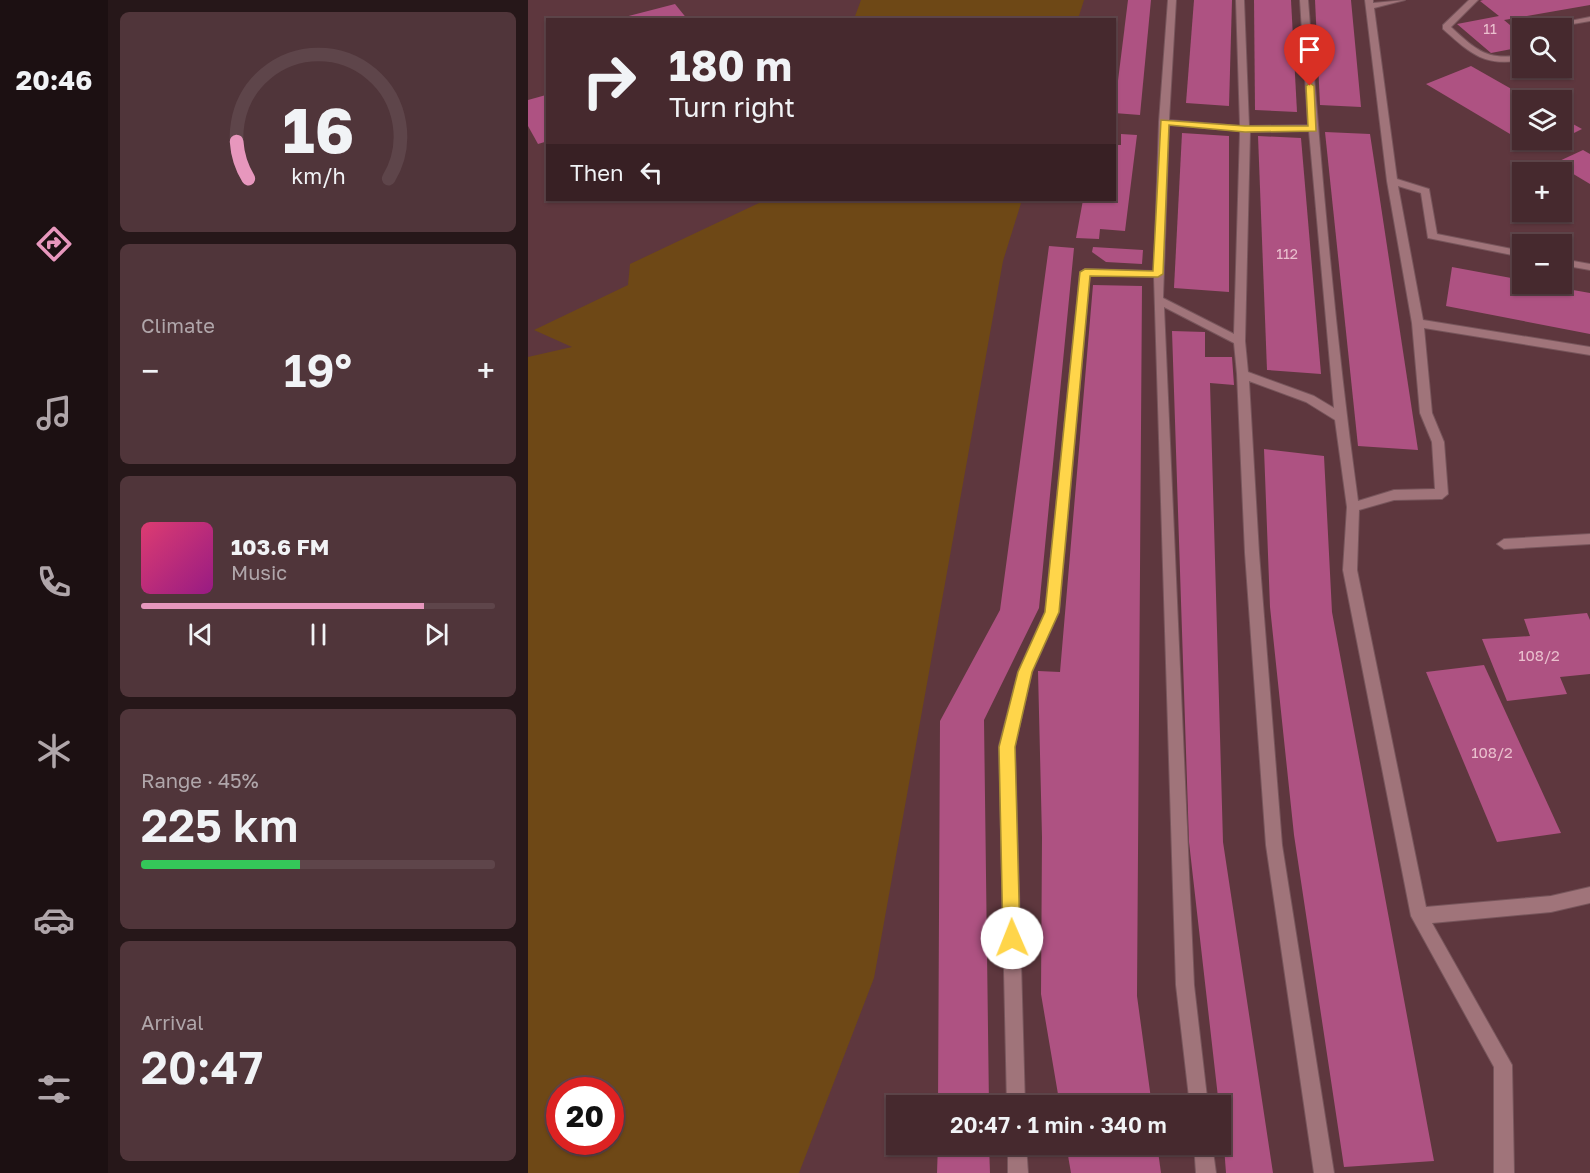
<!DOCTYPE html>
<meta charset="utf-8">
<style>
:root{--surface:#46292e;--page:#50353a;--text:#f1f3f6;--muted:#b0a6aa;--line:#5e454a;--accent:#e797bd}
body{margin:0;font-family:"Golos Text",sans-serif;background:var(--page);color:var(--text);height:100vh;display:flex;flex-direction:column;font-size:22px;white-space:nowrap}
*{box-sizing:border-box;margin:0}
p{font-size:20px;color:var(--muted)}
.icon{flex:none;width:33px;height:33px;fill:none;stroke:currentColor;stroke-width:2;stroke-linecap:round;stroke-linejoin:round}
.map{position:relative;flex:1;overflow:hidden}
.side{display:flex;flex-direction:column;gap:12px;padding:12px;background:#261719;width:420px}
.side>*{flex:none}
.hud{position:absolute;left:18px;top:18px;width:570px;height:183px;border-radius:0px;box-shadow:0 2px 4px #0004,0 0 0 2px var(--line);background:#46292e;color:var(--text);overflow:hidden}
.tools{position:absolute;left:984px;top:18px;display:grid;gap:12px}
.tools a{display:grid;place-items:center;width:60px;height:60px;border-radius:0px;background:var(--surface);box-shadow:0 2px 4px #0004,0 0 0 2px var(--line);font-size:30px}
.speed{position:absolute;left:18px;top:1077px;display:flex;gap:12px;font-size:30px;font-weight:700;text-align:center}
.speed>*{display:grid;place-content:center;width:78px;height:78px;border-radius:50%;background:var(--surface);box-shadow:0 2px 4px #0004,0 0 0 2px var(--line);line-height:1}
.speed .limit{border:9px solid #d22;background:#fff;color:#111}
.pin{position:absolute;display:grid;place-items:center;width:51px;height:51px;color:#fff;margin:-62px -26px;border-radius:50% 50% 50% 0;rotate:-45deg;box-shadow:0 0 6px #0007}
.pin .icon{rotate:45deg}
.me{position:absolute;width:66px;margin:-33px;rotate:359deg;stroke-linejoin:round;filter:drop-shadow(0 0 4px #0008)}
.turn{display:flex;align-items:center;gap:21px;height:126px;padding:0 24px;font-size:27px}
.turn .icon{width:78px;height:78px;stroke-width:2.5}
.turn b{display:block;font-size:42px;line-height:51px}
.then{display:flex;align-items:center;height:57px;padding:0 24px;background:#0003;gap:12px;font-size:22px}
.big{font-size:45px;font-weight:600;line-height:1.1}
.side .widget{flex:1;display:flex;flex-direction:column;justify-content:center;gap:9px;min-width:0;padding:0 21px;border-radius:9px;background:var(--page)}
.side .dial{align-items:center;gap:0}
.dial svg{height:156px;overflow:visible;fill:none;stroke:var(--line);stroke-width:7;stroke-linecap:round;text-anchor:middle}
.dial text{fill:var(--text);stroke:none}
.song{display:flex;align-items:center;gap:18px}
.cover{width:72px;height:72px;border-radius:9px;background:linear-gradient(135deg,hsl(340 70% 55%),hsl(310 70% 35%))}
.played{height:6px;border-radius:3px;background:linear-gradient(90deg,var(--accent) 80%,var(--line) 80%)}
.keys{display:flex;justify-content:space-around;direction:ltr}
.heat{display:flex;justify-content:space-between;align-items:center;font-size:33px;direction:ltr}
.charge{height:9px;border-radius:4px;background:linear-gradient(90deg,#34c759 45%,var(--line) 0)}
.trip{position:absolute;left:358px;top:1095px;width:345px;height:60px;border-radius:0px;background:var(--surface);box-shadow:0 2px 4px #0004,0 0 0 2px var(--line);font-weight:600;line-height:60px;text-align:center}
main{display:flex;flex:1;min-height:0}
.tab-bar{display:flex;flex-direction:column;width:108px;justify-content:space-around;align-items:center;background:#1c1012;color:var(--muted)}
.tab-bar .icon{width:42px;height:42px}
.tab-bar .selected{color:var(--accent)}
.tab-bar b{font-size:27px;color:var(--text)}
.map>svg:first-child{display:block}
.green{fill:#6e4816;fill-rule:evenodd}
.building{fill:#ae5282}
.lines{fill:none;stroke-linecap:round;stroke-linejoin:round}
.service-casing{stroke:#77555b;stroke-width:2}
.service{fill:#a0747a;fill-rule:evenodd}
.route{fill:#ffd54a;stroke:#a68a30;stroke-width:1.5}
.labels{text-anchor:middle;stroke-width:6;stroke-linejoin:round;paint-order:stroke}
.far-number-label{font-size:14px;fill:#eac0ce}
.number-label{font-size:15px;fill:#eac0ce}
</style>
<main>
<nav class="tab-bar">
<b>20:46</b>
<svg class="icon selected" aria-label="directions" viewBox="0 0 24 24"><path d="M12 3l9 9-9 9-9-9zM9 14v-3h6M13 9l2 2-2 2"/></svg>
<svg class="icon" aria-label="music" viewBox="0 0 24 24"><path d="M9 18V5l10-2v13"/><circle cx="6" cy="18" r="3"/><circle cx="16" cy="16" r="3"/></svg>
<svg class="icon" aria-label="phone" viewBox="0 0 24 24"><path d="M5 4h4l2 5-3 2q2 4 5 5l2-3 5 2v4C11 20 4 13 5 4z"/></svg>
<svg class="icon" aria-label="climate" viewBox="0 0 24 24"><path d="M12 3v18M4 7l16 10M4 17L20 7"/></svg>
<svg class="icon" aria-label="car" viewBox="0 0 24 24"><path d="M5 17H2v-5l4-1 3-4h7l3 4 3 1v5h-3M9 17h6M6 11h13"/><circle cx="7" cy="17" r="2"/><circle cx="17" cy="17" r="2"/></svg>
<svg class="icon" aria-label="filters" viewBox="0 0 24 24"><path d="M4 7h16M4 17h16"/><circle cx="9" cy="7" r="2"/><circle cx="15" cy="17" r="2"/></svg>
</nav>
<section class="side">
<div class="widget dial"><svg viewBox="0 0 100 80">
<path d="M14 69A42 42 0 1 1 86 69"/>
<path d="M14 69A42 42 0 0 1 8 50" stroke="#e797bd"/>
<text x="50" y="56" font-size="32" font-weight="700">16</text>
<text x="50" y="72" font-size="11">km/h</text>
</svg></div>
<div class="widget"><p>Climate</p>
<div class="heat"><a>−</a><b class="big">19°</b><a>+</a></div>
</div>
<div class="widget">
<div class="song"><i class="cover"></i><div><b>103.6 FM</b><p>Music</p></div></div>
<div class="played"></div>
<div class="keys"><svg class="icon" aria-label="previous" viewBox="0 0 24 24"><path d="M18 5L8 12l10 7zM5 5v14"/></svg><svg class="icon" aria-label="pause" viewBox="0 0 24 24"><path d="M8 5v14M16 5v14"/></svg><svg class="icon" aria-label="next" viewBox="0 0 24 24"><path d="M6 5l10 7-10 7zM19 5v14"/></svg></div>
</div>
<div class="widget"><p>Range · 45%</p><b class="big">225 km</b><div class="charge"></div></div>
<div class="widget"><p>Arrival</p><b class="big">20:47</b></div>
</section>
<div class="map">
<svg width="1062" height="1173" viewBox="0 0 1062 1173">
<rect width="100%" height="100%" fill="#5e373e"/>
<g class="green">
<polygon points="333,0 556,0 550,19 326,19"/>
<path d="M232 200H494L475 261 346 978 271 1173H0V357L44 347 6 330 100 285 102 264 231 203ZM32 1090H82V1142H32Z"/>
</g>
<g class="building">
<polygon points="600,0 623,0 612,115 586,113"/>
<polygon points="666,0 704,0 701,106 658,103"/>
<polygon points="726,0 763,0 769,112 727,110"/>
<polygon points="787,0 823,0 833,107 792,105"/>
<polygon points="955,0 1062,0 1062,5 976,20 994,35 994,47 963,53 929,24 971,16 952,1"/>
<polygon points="147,4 160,20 89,20 89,19"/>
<polygon points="943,66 1003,100 994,100 994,140 1032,140 1009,150 898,84"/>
<polygon points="18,95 20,141 10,144 0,126 0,100"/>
<polygon points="1034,118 1054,129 1034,139"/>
<polygon points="797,132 842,134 890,450 830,446"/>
<polygon points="654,133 701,136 701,292 646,288"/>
<polygon points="593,134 609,135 597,231 572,229 571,239 548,238 555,200 586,200 586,145 593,145"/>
<polygon points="730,136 773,138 793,374 739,370"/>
<polygon points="1055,150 1062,154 1062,184 1027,163"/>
<polygon points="521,246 546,248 511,608 456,720 461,1106 410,1106 412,721 472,610"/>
<polygon points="565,247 615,250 614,264 578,262 564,252"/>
<polygon points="924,267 994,280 994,284 1011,284 1062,293 1062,334 918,306"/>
<polygon points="565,285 614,286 609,996 624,1106 532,1106 513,994 514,837 510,671 532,672"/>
<polygon points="644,331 677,332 677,357 704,357 706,385 682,383 695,842 745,1173 698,1173 693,1106 691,1106 661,842"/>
<polygon points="736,449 796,456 804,612 906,1161 816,1167 766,835 742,607"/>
<polygon points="1059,613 1062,620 1062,674 1032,677 1039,694 979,701 954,639 1002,636 996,619"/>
<polygon points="956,665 1033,833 969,842 898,672"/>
<polygon points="410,1144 461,1144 462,1173 409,1173"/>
<polygon points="538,1144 629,1144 633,1173 543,1173"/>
</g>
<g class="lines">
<g class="service-casing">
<g id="service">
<path d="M640 0H648L641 120 712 126 708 0H716L721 126 780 125 772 0H780C793 167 807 335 830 501L866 490 907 489 904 442 892 413 884 323 859 181 837 0H845V3L877 0 846 8 869 179 901 189 909 234 994 251V257L900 238 893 193 870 186 895 320 1062 347V355L896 328 904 413 916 442 920 494 914 499 866 500 831 510 829 570 898 907 1023 896 1062 887V903L1023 912 904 923 984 1065 986 1173H966V1067L883 916 815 570 819 507 807 420 778 402 721 381 731 553 754 845 806 1173H786L738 845 717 553 709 374 706 343 636 307 666 985 680 1106H662L648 985 626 277 562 275 531 612 504 672 487 746 497 1106H479L471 746 490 672 517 612 552 272 557 269 626 271 631 122ZM641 125 712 131 706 334 635 298ZM781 131 806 408 786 396 720 372 717 341 722 132Z"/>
<path d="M941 0H950L923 27C948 50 959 61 994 55V60C956 67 942 53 915 29V25Z"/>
<polygon points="1062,17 1062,21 1022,28 1012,27"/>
<polygon points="1034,41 1041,47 1041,51 1034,49"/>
<polygon points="1034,259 1062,264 1062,270 1034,265"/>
<polygon points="1062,534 1062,544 976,549 969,544 976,539"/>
<polygon points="480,1144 498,1144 500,1173 480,1173"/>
<polygon points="666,1144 684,1144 688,1173 668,1173"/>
</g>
</g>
<use href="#service" class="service"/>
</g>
<polygon class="route" points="782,83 786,86 788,131 717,132 641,125 635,274 630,277 562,276 531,612 504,672 487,747 492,938 490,944 484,946 478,944 475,938 471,747 490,672 517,612 552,272 557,269 625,271 633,120 717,126 780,126 778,86"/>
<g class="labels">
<g class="far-number-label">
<text x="962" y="34">11</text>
<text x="759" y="259">112</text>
</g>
<g class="number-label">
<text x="1011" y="661">108/2</text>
<text x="964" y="758">108/2</text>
</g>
</g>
</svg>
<div class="tools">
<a><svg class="icon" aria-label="search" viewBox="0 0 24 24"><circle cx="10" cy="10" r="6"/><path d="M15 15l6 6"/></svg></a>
<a><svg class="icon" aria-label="layers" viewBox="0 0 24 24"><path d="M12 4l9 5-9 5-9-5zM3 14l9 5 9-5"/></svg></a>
<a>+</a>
<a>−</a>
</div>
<div class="speed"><div class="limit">20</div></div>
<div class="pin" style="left:782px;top:86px;background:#d93025"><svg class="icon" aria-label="arrive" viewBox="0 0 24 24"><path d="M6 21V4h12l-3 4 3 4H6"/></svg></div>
<svg class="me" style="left:484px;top:938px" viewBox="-20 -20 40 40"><circle r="19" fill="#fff"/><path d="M0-13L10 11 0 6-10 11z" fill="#ffd54a"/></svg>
<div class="trip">20:47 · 1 min · 340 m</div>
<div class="hud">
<div class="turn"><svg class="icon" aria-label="right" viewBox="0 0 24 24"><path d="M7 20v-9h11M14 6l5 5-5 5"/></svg><div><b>180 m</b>Turn right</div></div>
<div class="then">Then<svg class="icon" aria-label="left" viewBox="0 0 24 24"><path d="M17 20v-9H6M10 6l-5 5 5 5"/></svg></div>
</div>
</div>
</main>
